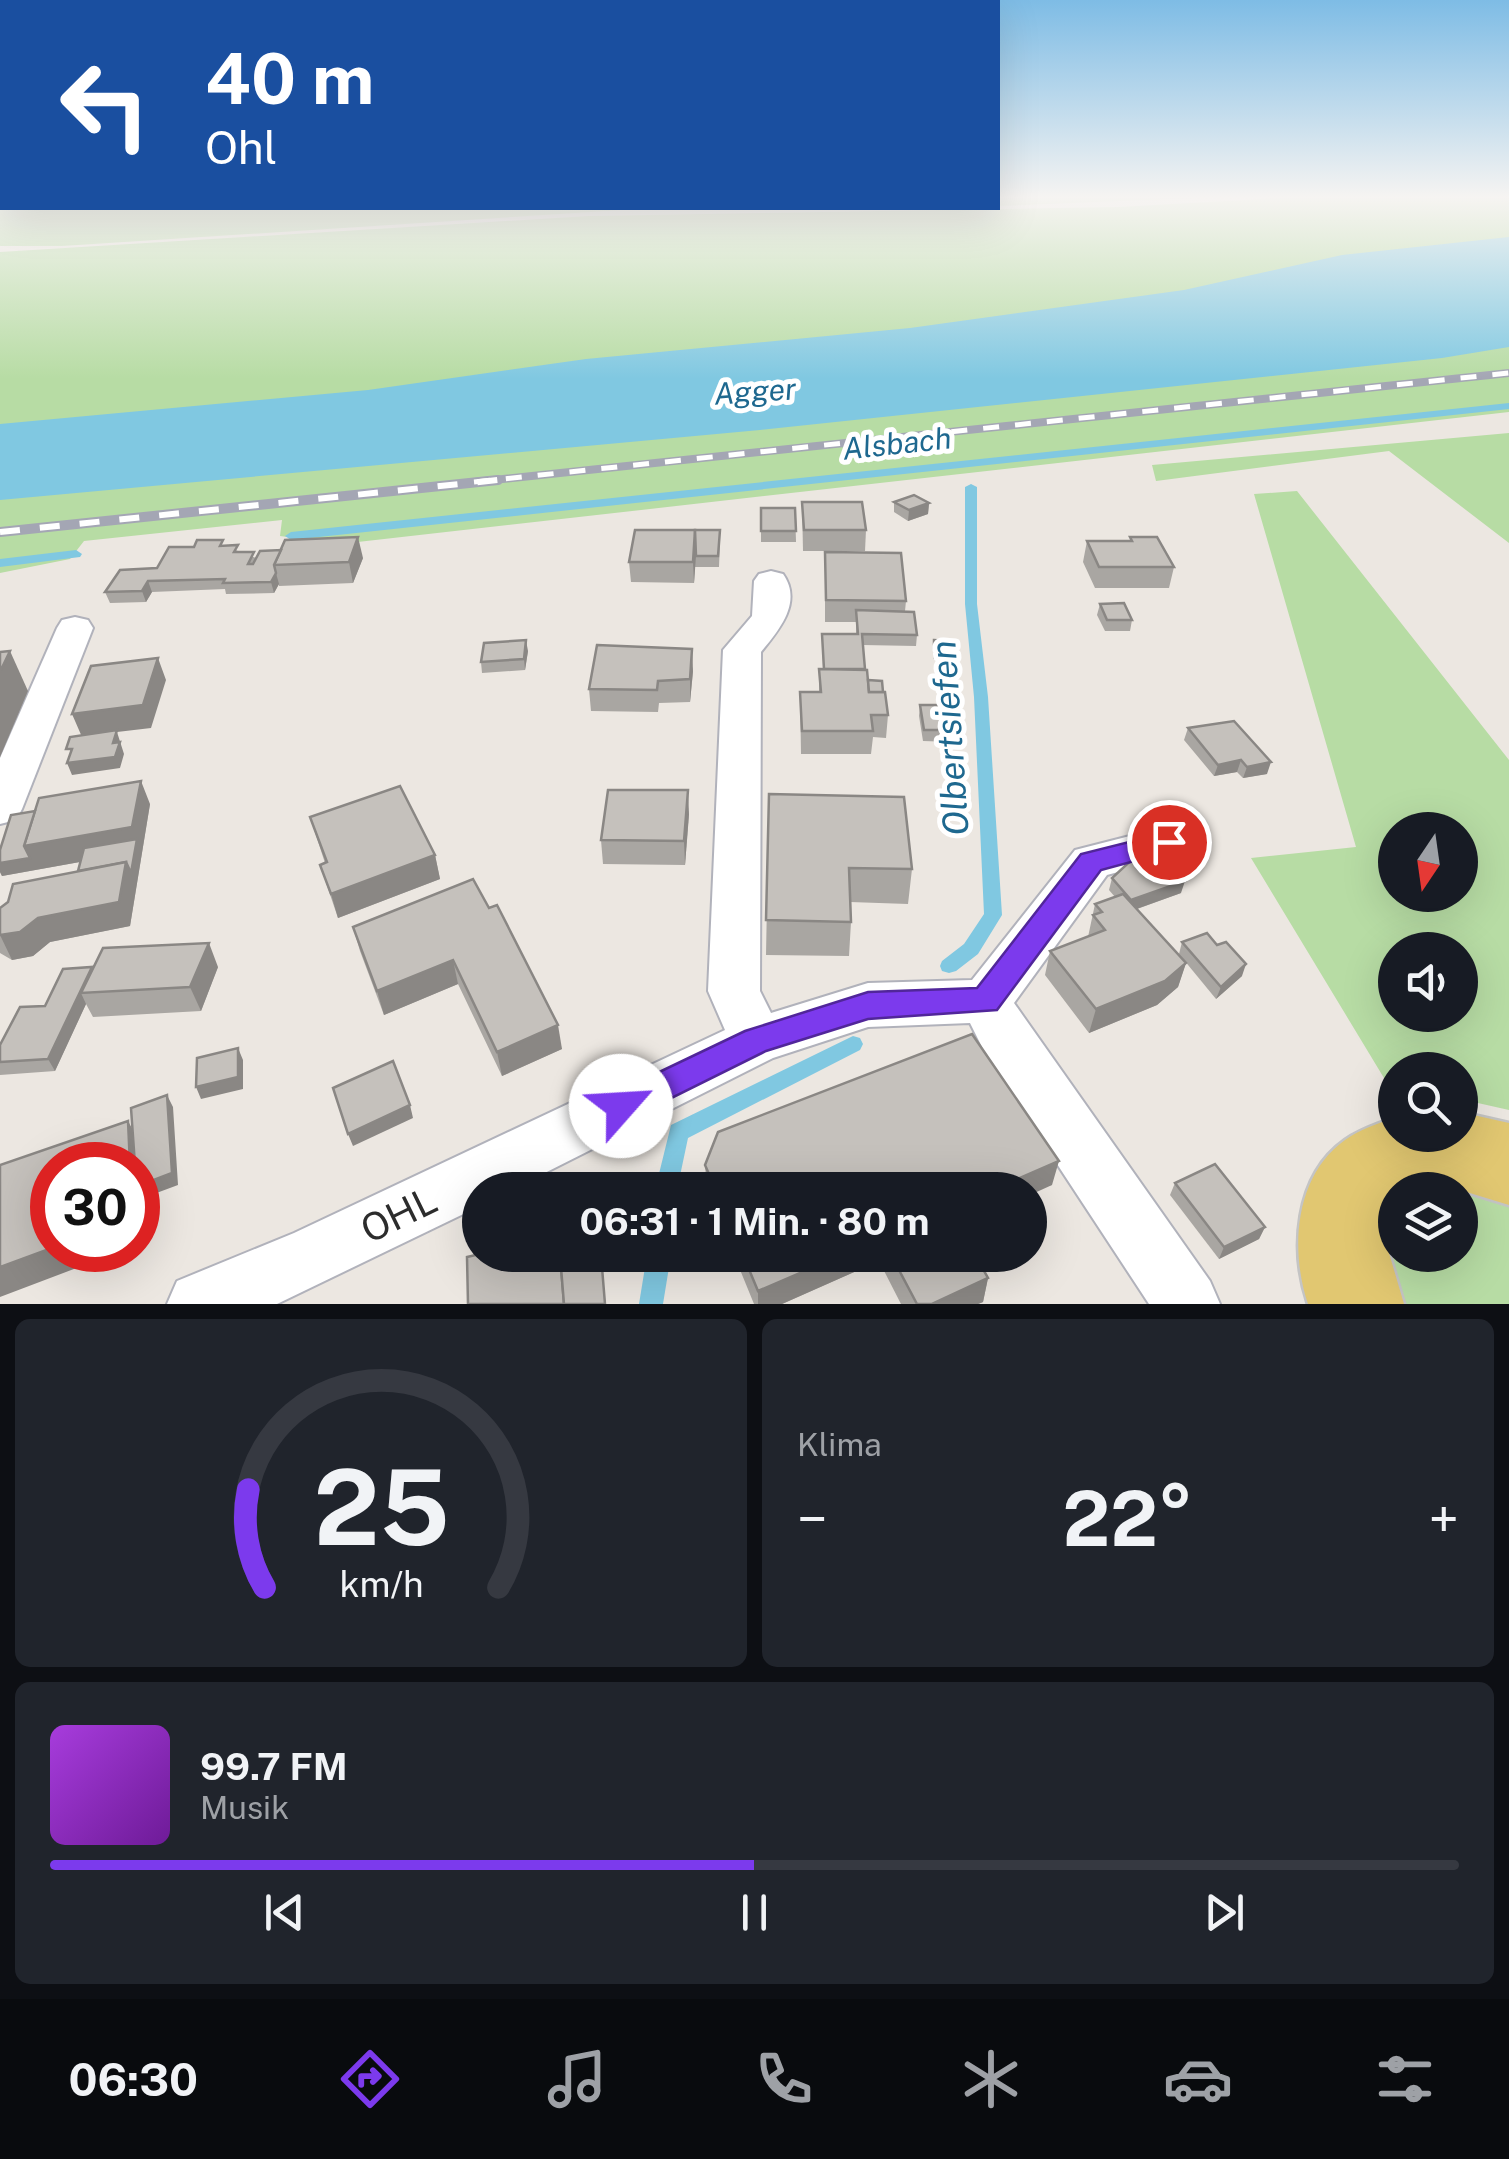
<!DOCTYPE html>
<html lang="de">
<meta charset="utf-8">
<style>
:root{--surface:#171b24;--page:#20242c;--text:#f1f3f6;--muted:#9ea1a6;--line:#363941;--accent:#7c3aed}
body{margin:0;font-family:"Public Sans",sans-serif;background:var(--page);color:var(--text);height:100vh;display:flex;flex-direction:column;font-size:38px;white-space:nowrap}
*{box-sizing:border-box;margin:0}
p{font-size:32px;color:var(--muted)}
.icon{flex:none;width:55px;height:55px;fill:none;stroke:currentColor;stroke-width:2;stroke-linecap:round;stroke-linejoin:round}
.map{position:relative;height:1304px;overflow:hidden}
.panel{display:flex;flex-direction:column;gap:15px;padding:15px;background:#0d0f14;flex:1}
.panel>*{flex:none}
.hud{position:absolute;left:0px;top:0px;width:1000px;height:210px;box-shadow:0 10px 40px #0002;background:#1a4fa0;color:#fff;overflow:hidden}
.needle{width:65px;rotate:193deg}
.controls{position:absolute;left:1378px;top:812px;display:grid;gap:20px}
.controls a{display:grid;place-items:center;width:100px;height:100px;border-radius:50%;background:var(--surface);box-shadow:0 10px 40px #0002;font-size:50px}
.speed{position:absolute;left:30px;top:1142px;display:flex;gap:20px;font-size:50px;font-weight:700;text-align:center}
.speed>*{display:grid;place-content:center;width:130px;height:130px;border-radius:50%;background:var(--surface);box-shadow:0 10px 40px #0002;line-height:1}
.speed .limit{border:15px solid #d22;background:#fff;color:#111}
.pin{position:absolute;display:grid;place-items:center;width:85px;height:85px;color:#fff;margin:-42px;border:5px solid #fff;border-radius:50%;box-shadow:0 2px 10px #0007}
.me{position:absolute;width:110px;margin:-55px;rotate:64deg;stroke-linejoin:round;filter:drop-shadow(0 0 8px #0008)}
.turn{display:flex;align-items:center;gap:35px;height:210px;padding:0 40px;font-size:45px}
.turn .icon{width:130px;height:130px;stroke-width:2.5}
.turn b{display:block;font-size:70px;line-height:85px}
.big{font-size:75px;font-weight:700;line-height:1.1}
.panel .card{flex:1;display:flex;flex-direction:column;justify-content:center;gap:15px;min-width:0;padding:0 35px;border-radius:15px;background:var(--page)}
.panel .dial{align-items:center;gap:0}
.dial svg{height:260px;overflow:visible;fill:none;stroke:var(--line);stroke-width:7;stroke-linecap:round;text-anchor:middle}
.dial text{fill:var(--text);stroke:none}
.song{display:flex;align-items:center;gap:30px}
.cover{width:120px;height:120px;border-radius:15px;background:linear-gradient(135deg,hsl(280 70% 55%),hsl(280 70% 35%))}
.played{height:10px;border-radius:5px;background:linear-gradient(90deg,var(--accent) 50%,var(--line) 50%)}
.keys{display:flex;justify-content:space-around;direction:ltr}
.heat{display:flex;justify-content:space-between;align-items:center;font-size:55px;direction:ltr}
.panel .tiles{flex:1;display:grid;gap:15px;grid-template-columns:1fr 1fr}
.card:last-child{grid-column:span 2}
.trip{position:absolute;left:462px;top:1172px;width:585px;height:100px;border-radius:50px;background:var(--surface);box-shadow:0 10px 40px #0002;font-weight:700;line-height:100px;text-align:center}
.tab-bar{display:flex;height:160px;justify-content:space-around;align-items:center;background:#090b0e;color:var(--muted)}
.tab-bar .icon{width:70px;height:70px}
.tab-bar .active{color:var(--accent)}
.tab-bar b{font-size:45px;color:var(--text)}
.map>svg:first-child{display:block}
.green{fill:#b7dca4;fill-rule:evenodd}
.water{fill:#80c8e1}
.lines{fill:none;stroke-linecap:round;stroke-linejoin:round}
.stream{fill:#80c8e1;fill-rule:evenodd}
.street-casing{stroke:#b1b2bb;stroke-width:4}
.primary-casing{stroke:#c4c4c4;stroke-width:5}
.street{fill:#fff;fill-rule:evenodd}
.primary{fill:#e1c771;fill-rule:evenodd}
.rail-far1-casing{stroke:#a4a6b4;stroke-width:8}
.rail-casing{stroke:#a4a6b4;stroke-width:10}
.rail-far1{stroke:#fff;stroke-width:5;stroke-dasharray:16;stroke-linecap:butt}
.rail{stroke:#fff;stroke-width:6;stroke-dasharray:20;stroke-linecap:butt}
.wall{fill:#a9a6a2}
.shaded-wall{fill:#8a8784}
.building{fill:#c5c1bc;stroke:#8a8784;stroke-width:2.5}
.route{fill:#7c3aed;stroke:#51269a;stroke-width:2.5}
.labels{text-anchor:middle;stroke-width:10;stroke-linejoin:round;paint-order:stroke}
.far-water-label{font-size:30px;font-style:italic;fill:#1e688f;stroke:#fff}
.water-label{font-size:35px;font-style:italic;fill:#1e688f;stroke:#fff}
.near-street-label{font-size:38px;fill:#2c2c2c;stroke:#fff}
</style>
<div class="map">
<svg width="1509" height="1304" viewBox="0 0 1509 1304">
<rect width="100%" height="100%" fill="#ece7e1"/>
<g class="green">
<polygon points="998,197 1219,197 998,206"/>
<polygon points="1301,197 1509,197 1509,412 340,544 280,536 282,520 84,541 70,559 0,573 0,252 589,216 1118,207"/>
<polygon points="654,208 62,246 0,246 0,209"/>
<polygon points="1509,433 1509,543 1389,451 1156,481 1152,465"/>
<path d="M1297 491 1509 760V1110L1460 1099V1070H1395V1084L1387 1083 1251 858 1356 847 1254 494ZM1395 830H1460V895H1395ZM1395 950H1460V1015H1395Z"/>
<polygon points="1460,1192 1509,1202 1509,1304 1405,1304 1389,1255 1394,1227 1395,1255 1460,1255"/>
</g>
<polygon class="water" points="1509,237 1509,347 1442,358 760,430 0,500 0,424 368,390 586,359 910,328 1184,290 1342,255"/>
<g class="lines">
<g class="stream">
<polygon points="1509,403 1509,409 291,540 285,536 291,532"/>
<polygon points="971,484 977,487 977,604 988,697 1002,915 978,954 956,971 949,973 942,971 940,966 942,961 964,944 984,914 974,697 965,604 965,487"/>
<polygon points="76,550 82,554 80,557 0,567 0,559"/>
<polygon points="853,1036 860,1038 863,1044 860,1050 688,1138 677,1190 655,1190 671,1125"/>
<polygon points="647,1255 671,1255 663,1304 639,1304"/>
</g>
<g class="street-casing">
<g id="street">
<path d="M771 571 783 574C803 602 779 630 761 652L760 991 771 1013 868 983 972 980 1075 850 1169 826 1185 830 1192 842 1185 854 1107 875 1014 1003 1210 1281 1220 1304H1149L988 1059 970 1023 868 1027 773 1058 511 1190H480V1206L277 1304H167L177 1281 294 1233 725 1030 708 991 723 650 752 616 754 581 759 574Z"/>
<polygon points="75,617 88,620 93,628 22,809 16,820 0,824 0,758 57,628 62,620"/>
</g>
</g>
<g class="primary-casing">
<path id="primary" d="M1460 1112 1509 1123V1205L1460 1190H1395L1389 1253 1404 1304H1308C1290 1251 1294 1176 1345 1140 1360 1129 1378 1124 1395 1117V1135H1460Z"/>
</g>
<use href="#street" class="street"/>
<use href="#primary" class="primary"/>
<g class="rail-far1-casing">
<polyline id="rail-far1" points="474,482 1509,373"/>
</g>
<g class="rail-casing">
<polyline id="rail" points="0,532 498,480"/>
</g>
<use href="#rail-far1" class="rail-far1"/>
<use href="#rail" class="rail"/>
</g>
<g class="wall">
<polygon points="802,502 866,530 865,551 803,551"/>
<polygon points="894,502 929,503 928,514 908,521 894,512"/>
<polygon points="761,508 795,508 796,542 761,542"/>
<polygon points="1130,537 1174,567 1169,588 1095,588 1083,562 1087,541 1130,541"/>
<polygon points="720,541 719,567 695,567 694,583 631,582 629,562"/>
<polygon points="225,546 256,558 363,558 353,583 279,586 279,584 274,593 226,594 225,589 152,592 146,602 110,603 105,592"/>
<polygon points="825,552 906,601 905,611 917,635 916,646 863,645 865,670 868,680 888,715 886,738 873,737 871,754 801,754 800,692 819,692 819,669 823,669 822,634 856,634 856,622 825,622"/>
<polygon points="1100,604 1132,620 1130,631 1105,631 1097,615"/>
<polygon points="934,640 948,649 946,660 933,659"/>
<polygon points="528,651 525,670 482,673 481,662"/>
<polygon points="693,671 690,702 659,703 658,712 591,711 589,689"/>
<polygon points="920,705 954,730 953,742 923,741 919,716"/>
<polygon points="1188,728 1267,774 1243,778 1237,772 1214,776 1184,740"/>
<polygon points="769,794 912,869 908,904 850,902 851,922 849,956 766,955"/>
<polygon points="150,804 130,926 50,942 33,956 12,960 0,953 0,908 78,871 80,862 2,876 0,872 0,850"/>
<polygon points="689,814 685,865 603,864 601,840"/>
<polygon points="310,817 435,855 440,879 338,918 320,865 325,863"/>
<polygon points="1112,878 1181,893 1137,909 1186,963 1178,987 1157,1005 1089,1033 1045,975 1050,951 1088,937 1095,904 1115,897 1109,890"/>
<polygon points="473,879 562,1049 502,1076 458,984 384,1015 360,951 353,927"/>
<polygon points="1182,942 1242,976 1216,999 1179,954"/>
<polygon points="218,967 201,1011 93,1017 86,1004 55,1071 0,1075 0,1045 45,1006 63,969"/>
<polygon points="705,1165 1052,1185 1030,1190 707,1190"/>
<polygon points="1175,1183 1265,1227 1259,1239 1219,1259 1170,1195"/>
<polygon points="734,1255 975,1255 988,1278 983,1302 978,1304 901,1304 879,1261 782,1304 754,1304"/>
</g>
<g class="shaded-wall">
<polygon points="929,503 928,514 908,521 909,510"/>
<polygon points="695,530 696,556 694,583 693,562"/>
<polygon points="358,537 363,558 353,583 349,562"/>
<polygon points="276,573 279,584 274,593 271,582"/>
<polygon points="148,581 152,592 146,602 142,591"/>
<polygon points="526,640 528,651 525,670 524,659"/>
<polygon points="692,649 693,671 690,702 690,679"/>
<polygon points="10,651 28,691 0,757 0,672"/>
<polygon points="158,658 166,680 151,728 117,732 124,754 120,768 72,775 67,763 82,737 72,714"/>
<polygon points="1241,760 1237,772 1214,776 1218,765"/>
<polygon points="1271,762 1267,774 1243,778 1247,767"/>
<polygon points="141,781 150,804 130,926 50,942 33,956 12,960 0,935 38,918 126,862 135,852 2,876 0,872 0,863 24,846"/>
<polygon points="688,790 689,814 685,865 684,841"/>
<polygon points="435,855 440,879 338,918 331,894"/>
<polygon points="1185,881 1181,893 1128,912 1131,900"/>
<polygon points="209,943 218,967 201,1011 190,987"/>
<polygon points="453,960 458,984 384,1015 377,991"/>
<polygon points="1186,963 1178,987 1157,1005 1089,1033 1096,1009"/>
<polygon points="1246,964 1242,976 1216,999 1221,987"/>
<polygon points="92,967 81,993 86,1004 55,1071 48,1059"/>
<polygon points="558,1025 562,1049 502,1076 497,1052"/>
<polygon points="238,1048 243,1060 243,1089 201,1099 196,1087"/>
<polygon points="167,1095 173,1107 178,1185 143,1198 138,1205 145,1219 146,1242 138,1245 138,1165 130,1165 128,1121 141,1145"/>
<polygon points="410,1105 413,1118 353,1146 348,1134"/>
<polygon points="1059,1161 1052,1185 1030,1195 1030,1190 992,1190"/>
<polygon points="1265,1227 1259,1239 1219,1259 1224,1247"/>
<polygon points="52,1248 52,1250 124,1250 0,1297 0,1267"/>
<polygon points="842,1255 880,1255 879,1261 782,1304 758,1304 758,1291"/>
<polygon points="988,1278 983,1302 978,1304 932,1304"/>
</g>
<g class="building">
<polygon points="914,495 929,503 909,510 894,502"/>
<polygon points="802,502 862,502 866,530 804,530"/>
<polygon points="761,508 795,508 796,531 761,531"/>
<polygon points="635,530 695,530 693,562 629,562"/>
<polygon points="695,530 720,530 718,556 696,556"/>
<polygon points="358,537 349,562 274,565 285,540"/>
<polygon points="1130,537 1157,537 1174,567 1099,567 1087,541 1132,541"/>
<polygon points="197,540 223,540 220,546 238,545 234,552 254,552 248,564 253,564 260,551 281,550 274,565 276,573 271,582 223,583 225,579 148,581 142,591 105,592 120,570 157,568 169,547 194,547"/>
<polygon points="825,552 901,553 906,601 826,600"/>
<polygon points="1124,603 1132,620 1107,620 1100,604"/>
<polygon points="856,610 914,612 917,635 862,634 865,669 824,669 822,634 858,634"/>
<polygon points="526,640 524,659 481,662 484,643"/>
<polygon points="934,640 946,641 948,649 934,648"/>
<polygon points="597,645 692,649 690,679 658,681 657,690 589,689"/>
<polygon points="10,651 0,672 0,652"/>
<polygon points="158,658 143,705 72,714 91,666"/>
<polygon points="819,669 867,670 869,692 885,692 888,715 871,715 873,731 802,731 800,692 821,692"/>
<polygon points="868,680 882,681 883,692 869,692"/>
<polygon points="920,705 950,705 954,730 924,730"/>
<polygon points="1234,721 1271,762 1247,767 1241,760 1218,765 1188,728"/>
<polygon points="117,730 113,743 120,742 115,757 67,763 72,749 66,749 70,737"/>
<polygon points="141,781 132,827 24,846 39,798"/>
<polygon points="400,786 435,855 331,894 320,865 327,862 310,817"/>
<polygon points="608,790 688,790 684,841 601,840"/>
<polygon points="769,794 904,797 912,869 849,868 851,922 766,920"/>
<polygon points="35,811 24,846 30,858 0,863 0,850 11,815"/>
<polygon points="137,839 131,873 126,862 78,871 84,848"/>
<polygon points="1138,854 1159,854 1185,881 1131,900 1112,878"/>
<polygon points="126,862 119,902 38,918 20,932 0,935 0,908 8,902 13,884"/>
<polygon points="473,879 489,908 497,905 558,1025 497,1052 453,960 377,991 353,927"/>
<polygon points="1123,894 1186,963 1165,981 1096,1009 1050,951 1105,930 1093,915 1102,912 1095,904"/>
<polygon points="1207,933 1217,945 1226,942 1246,964 1221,987 1182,942"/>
<polygon points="209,943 190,987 81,993 103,948"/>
<polygon points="92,967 48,1059 0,1062 0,1045 20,1007 45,1006 63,969"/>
<polygon points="972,1034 1059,1161 992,1190 716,1190 705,1165 718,1132"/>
<polygon points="238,1048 238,1077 196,1087 197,1058"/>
<polygon points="393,1061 410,1105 348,1134 333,1088"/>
<polygon points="167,1095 172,1173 138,1186 138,1165 135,1165 131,1108"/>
<polygon points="128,1121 130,1165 52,1165 52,1248 0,1267 0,1165"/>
<polygon points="1215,1164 1265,1227 1224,1247 1175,1183"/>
<polygon points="480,1254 560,1255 564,1304 468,1304 467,1257"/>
<polygon points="560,1255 601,1255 605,1304 564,1304"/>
<polygon points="743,1255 842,1255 758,1291"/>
<polygon points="891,1255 975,1255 988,1278 932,1304 917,1304"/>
</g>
<linearGradient id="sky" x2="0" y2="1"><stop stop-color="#7ebce5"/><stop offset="0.52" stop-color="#f6f4f2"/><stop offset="1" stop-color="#f6f4f2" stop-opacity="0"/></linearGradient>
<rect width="1509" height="379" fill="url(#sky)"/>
<polygon class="route" points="1169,832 1179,835 1183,842 1179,849 1101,870 997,1010 868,1019 766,1051 633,1117 621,1122 609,1117 604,1106 609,1096 745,1031 868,992 977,988 1081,854"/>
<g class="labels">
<g class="far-water-label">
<text transform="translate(755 392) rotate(-4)" y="10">Agger</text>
<text transform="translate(897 444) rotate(-6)" y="10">Alsbach</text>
</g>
<g class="water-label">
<text transform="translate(950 738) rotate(-94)" y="12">Olbertsiefen</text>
</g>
<g class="near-street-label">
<text transform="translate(399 1215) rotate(-26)" y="13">OHL</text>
</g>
</g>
</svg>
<div class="controls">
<a><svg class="needle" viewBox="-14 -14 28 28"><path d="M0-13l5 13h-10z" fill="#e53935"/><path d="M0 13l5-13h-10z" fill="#9ea1a6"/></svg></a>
<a><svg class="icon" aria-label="sound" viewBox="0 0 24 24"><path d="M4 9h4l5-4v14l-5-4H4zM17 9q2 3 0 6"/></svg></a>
<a><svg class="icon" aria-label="search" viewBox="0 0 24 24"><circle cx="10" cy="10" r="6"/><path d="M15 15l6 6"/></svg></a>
<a><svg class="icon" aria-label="layers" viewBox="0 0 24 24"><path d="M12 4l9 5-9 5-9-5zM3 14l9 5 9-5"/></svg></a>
</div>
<div class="speed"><div class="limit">30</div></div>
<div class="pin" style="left:1169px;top:842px;background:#d93025"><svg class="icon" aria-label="arrive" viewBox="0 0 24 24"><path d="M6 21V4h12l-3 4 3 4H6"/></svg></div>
<svg class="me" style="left:621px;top:1106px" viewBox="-20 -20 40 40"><circle r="19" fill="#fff"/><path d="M0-13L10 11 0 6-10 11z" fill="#7c3aed"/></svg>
<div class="trip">06:31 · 1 Min. · 80 m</div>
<div class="hud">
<div class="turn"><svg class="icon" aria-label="left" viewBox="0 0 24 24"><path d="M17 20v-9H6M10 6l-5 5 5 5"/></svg><div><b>40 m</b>Ohl</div></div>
</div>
</div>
<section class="panel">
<div class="tiles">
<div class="card dial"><svg viewBox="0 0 100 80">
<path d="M14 69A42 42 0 1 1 86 69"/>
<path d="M14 69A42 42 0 0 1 9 39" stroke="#7c3aed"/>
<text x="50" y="56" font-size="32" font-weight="700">25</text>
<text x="50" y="72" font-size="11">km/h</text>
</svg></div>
<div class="card"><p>Klima</p>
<div class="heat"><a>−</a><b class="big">22°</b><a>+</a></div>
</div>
<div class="card">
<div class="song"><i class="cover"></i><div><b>99.7 FM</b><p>Musik</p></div></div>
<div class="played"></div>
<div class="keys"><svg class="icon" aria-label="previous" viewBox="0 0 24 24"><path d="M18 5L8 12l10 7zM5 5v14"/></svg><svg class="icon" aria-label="pause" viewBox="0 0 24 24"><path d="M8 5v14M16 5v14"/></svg><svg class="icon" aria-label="next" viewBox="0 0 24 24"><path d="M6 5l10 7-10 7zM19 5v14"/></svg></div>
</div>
</div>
</section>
<nav class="tab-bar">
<b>06:30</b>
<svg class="icon active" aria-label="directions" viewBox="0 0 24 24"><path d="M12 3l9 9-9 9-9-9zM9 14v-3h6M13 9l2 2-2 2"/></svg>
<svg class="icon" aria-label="music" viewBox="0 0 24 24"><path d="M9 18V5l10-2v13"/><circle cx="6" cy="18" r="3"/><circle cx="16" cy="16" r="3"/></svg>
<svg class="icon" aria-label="phone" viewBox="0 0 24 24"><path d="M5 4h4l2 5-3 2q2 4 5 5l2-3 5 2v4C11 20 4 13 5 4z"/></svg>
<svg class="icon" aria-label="climate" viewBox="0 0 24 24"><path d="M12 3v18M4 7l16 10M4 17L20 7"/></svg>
<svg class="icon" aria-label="car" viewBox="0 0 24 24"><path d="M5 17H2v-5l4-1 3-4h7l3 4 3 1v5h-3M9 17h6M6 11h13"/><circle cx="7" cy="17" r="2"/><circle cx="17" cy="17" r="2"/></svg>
<svg class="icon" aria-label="filters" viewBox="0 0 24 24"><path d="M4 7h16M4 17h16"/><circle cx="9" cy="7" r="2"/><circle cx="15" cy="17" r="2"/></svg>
</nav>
